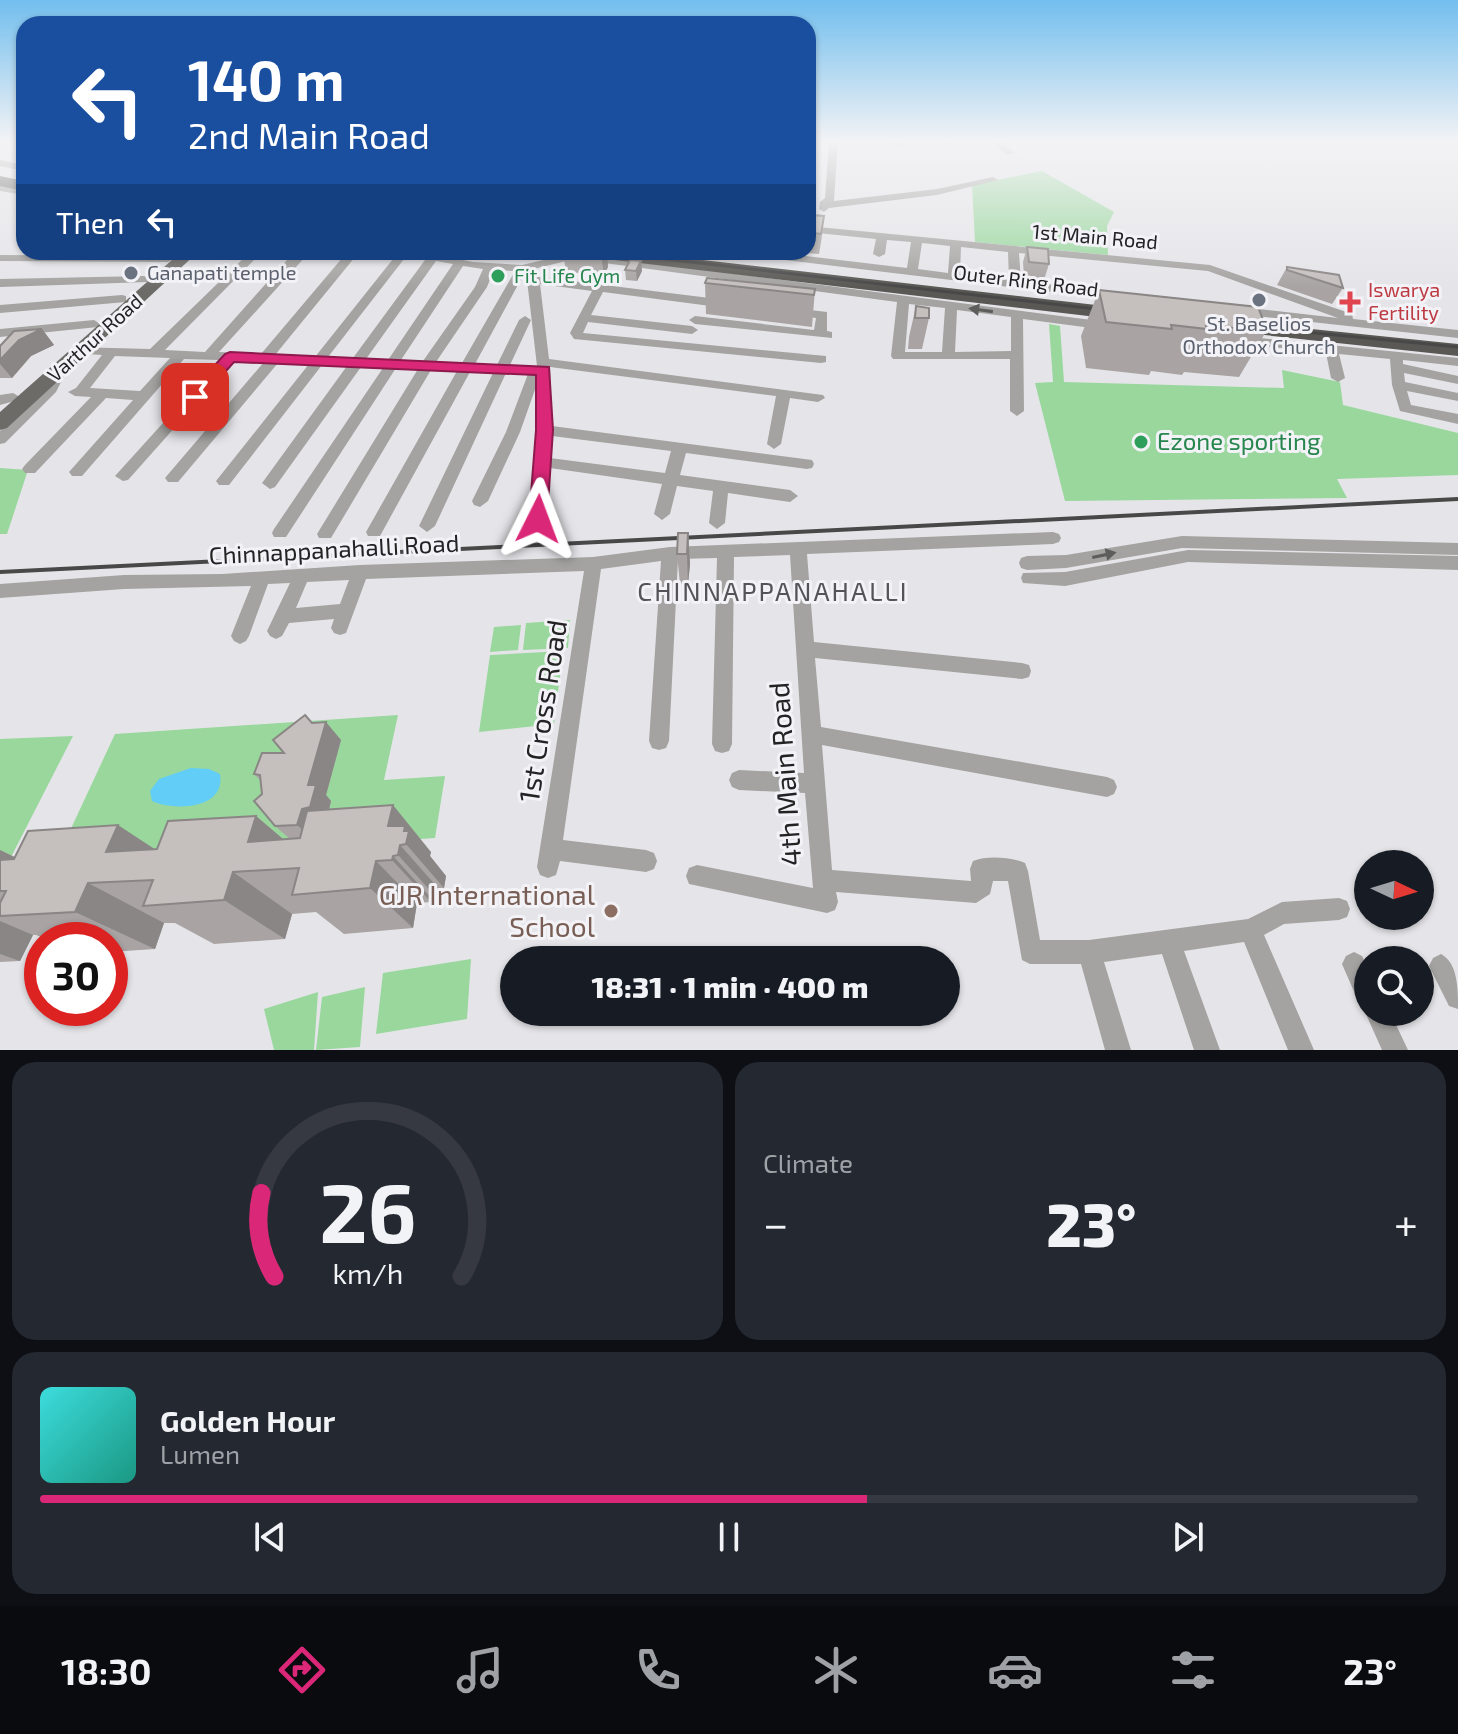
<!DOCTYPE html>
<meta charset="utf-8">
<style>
:root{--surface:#171b24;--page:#242831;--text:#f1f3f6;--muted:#9ea1a6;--line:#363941;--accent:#db2777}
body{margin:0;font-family:"Exo 2",sans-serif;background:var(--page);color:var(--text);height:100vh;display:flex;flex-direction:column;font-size:30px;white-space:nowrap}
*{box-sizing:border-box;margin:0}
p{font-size:26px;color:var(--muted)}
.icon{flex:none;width:44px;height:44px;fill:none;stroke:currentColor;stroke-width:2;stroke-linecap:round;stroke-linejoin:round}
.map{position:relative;height:1050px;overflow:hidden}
.sheet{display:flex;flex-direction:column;gap:12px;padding:12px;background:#0d0f14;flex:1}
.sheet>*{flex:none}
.hud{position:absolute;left:16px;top:16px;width:800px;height:244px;border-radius:24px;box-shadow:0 2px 6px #0004;background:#1a4fa0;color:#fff;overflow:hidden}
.needle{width:52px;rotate:94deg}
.controls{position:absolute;left:1354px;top:850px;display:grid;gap:16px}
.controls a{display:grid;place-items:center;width:80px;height:80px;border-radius:50%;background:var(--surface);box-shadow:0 2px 6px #0004;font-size:40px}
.speed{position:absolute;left:24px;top:922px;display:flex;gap:16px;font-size:40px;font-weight:700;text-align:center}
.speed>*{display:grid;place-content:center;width:104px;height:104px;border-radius:50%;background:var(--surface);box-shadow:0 2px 6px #0004;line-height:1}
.speed .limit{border:12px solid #d22;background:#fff;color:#111}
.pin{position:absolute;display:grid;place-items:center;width:68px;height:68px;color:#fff;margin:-34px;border-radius:16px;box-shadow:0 4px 12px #0006}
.me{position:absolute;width:88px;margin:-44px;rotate:3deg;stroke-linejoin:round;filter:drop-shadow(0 0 6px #0008)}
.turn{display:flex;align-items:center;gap:28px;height:168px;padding:0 40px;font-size:36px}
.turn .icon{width:104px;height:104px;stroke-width:2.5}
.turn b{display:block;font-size:56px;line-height:68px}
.then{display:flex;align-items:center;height:76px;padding:0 40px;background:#0003;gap:16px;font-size:30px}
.big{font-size:60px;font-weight:800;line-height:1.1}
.sheet .tile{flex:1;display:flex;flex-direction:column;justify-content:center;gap:12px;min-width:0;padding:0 28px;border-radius:24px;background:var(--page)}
.sheet .dial{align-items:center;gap:0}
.dial svg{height:208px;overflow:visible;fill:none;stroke:var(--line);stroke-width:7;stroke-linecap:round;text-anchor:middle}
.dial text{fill:var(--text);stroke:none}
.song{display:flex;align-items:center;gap:24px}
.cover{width:96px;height:96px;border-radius:12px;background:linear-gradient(135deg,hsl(180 70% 55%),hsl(170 70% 35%))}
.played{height:8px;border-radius:4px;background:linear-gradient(90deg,var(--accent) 60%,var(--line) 60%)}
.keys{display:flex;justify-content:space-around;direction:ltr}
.heat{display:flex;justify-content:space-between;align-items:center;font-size:44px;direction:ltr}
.sheet .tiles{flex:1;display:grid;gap:12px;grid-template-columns:1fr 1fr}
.tile:last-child{grid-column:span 2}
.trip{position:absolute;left:500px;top:946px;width:460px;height:80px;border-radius:40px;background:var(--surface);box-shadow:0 2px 6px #0004;font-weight:800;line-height:80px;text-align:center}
.tabs{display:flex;height:128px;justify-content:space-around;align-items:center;background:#090b0e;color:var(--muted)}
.tabs .icon{width:56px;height:56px}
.tabs .current{color:var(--accent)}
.tabs b{font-size:36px;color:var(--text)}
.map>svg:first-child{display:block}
.green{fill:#99d79d}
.water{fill:#62cef8}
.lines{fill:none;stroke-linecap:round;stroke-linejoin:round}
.minor{fill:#a4a3a1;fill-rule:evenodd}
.major{fill:#6d6b68;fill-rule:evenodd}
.highway{fill:#5a5854;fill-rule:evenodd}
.rail-far1{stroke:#484849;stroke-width:3}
.rail{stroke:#484849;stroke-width:4}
.wall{fill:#a9a4a3}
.shaded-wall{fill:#8a8685}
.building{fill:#c5bfbe;stroke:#8a8685;stroke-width:2}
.oneway{fill:#5d5d5c}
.route{fill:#db2777;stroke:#8e194d;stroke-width:2}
.worship-dot{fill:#6b7280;stroke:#f2f2f7;stroke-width:3}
.leisure-dot{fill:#2e9e5b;stroke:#f2f2f7;stroke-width:3}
.health-dot{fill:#e0444e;stroke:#f2f2f7;stroke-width:3}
.education-dot{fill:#8d6e63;stroke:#f2f2f7;stroke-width:3}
.labels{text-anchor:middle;stroke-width:6;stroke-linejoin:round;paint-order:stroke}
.far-street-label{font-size:20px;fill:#232324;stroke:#f2f2f7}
.far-worship-label{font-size:20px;fill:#5b616d;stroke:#f2f2f7;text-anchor:start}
.far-leisure-label{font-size:20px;fill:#27864d;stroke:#f2f2f7;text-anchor:start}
.far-health-label{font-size:20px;fill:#be3a42;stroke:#f2f2f7;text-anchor:start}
.leisure-label{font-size:24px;fill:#27864d;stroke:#f2f2f7;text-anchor:start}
.street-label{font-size:24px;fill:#232324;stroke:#f2f2f7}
.neighbourhood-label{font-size:26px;letter-spacing:2px;fill:#545458;stroke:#f2f2f7}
.near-street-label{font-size:28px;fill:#232324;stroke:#f2f2f7}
.near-education-label{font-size:28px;fill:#785e54;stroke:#f2f2f7;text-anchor:end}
</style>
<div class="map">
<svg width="1458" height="1050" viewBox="0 0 1458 1050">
<rect width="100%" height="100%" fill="#e5e5e9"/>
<g class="green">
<polygon points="1042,171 1114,212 1107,226 1108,255 975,242 972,185"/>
<polygon points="1049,324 1060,326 1064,382 1284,388 1282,370 1340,382 1343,405 1458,433 1458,475 1337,479 1347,498 1065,501 1035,383 1053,382"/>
<polygon points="0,468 28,470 7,534 0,534"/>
<polygon points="570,620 568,648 523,650 526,623"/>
<polygon points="521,625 518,650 490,652 494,627"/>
<polygon points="563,651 554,724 479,732 490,655"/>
<polygon points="398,715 384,780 445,776 435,838 54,865 115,734"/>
<polygon points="73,736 6,867 0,868 0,739"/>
<polygon points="471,959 467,1019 376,1034 383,973"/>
<polygon points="365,987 360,1047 316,1050 322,997"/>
<polygon points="318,992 314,1050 274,1050 264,1009"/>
</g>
<path class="water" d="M191 768 209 769 220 774C226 810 173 811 152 801L150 791 159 779Z"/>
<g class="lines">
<g class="minor">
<polygon points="829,141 838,141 834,201 937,189 993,177 998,180 937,195 829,208 824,212 819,209 820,202 825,198"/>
<polygon points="890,141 900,141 904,145 896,147"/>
<polygon points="939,141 950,141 951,142 946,145"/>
<polygon points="990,141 1000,141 1015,153 1007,155"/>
<polygon points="0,160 24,165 24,171 0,166"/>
<polygon points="0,185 24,189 24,195 0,191"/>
<path d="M808 226 1210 265 1352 314 1353 319 1458 330V338L1237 314 1235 311 1241 307 1338 318 1208 271 1019 253 1021 281 1122 293 1124 296 1118 300 743 255 737 252H772L907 268 911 242 887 240 885 254 879 257 873 254 876 239 808 232ZM922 243 950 246 948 273 918 269ZM961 247 1008 252 1009 280 960 274Z"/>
<path d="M250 252H262L165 350 205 352 294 252 433 254 473 262 522 265 574 253 1107 322 1113 326 1107 330 1023 319 1024 411 1017 416 1010 411V359H893L891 356 897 302 574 259 534 269 539 272V277L726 300 732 304 726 308 603 292 591 315 692 326 698 330 692 334 588 322 583 333 826 356V362L821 363 574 339 570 333 592 291 540 284 549 359 823 395 825 398 818 402 790 398 781 444 774 449 767 444 776 396 550 367 552 426 812 460 814 464 812 468 807 469 686 453 680 475 790 490 798 496 790 502 728 493 725 523 717 529 709 523 713 491 677 486 670 514 662 520 654 514 662 484 550 468 546 519 538 525 532 523 530 519 538 430 537 384 520 432 488 501 480 507 474 505 472 501 506 432 528 374 506 373 435 526 427 532 419 526 493 373 470 372 380 536H368L366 532 457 371 431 370 331 538H319L317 534 418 369 396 368 286 537H274L272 533 274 529 383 368 361 367 275 487 270 489 262 483 265 479 347 366 322 365 229 485H219L216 481 309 364 278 363 178 482H168L165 478 264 362 234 361 128 480 123 481 115 476 220 360 184 359 82 476H72L69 472 133 400 106 398 35 473H25L22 469 25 465 91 397 75 396 68 392 76 388 102 355 74 353V347L150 349ZM306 256 343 257 261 354 219 352ZM355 257 393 259 315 357 275 355ZM404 259 425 260 353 358 328 357ZM436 261 453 264 388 360 366 359ZM463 266 483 269 475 287 423 361 401 360ZM494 270 515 271 462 363 436 362 487 287ZM526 270H529L527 280 537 366 510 365 531 320 525 316 519 320 497 365 475 364ZM909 304 945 308 942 352H905ZM957 310 1011 317V351L955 352ZM115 356 170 358 140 391 90 388ZM552 436 671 451 665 473 550 458Z"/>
<polygon points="0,255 168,256 174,259 168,262 0,261"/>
<polygon points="144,276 148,278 148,282 0,287 0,279"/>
<polygon points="122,295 126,296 126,302 0,313 0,305"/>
<polygon points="793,308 827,312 827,331 832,332 832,338 695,324 689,320 695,316 814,330 816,318 789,315 787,312"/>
<polygon points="94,320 100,324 98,327 0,337 0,329"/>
<polygon points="1241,336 1458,358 1458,366 1403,360 1403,364 1458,376 1458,384 1404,373 1405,382 1458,393 1458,401 1407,391 1411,405 1458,414 1458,424 1400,411 1392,385 1390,359 1339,354 1345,378 1338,382 1331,378 1326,353 1236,343 1236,337"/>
<polygon points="61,364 68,368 56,392 5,443 0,444 0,431 45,387 56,365"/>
<polygon points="13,393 20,397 18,400 0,405 0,395"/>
<path d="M1053 532 1059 534 1061 538 1059 542 1053 544 807 554 814 642 1022 663 1029 665 1031 671 1029 677 1022 679 815 658 821 727 1107 777 1114 780 1117 787 1114 794 1107 797 822 745 832 870 971 881 970 869 973 861C987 855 1011 857 1025 863L1028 871 1040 940H1089L1248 919 1282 902 1339 898 1347 901 1350 909 1347 917 1339 920 1284 924 1264 935 1314 1050H1288L1244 942 1184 951 1220 1050H1194L1162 954 1104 962 1131 1050H1105L1081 964H1030L1022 960 1008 881H993L990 894 976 903 836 892 838 902 835 910 827 913 689 884 686 876 689 868 697 865 813 888 805 793 739 790 732 787 729 780 732 773 739 770 804 773 790 555 734 557 732 744 729 751 722 753 715 751 712 744 717 558 678 559 669 741 666 748 659 750 652 748 649 741 661 561 601 569 563 840 646 850 654 853 657 861 654 869 646 872 560 861 556 875 548 878 540 875 537 867 584 571 366 579 346 633 340 635 334 633 331 628 334 619 289 623 282 636 276 639 270 636 267 631 290 583 268 584 249 636 246 641 240 644 234 641 231 636 251 586 124 589 0 598V584L124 575 222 574 360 565 593 557 670 547ZM349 580 340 604 296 608 307 582Z"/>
<polygon points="1182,536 1458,543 1458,555 1182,548 1066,568 1027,570 1021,568 1019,563 1021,558 1027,556 1066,555"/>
<polygon points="1188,550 1458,556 1458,570 1188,562 1065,586 1023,583 1021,578 1023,573 1065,572"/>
<polygon points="1354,952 1362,956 1368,968 1368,1012 1390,1012 1408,1050 1382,1050 1365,1012 1367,1006 1359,1003 1342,964 1346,956"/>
<path d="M1441 954C1458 963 1458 989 1458 1009L1449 1006 1429 966 1433 958Z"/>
</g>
<polygon class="major" points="181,252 198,252 7,428 0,430 0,412"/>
<g class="highway">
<polygon points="0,176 24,181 24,191 0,186"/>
<polygon points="581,252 633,252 1122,308 1131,314 1122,320 589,257"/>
<polygon points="1234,321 1458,344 1458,356 1227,331 1225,327"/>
</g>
<g class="rail-far1">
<polyline points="613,253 1114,311"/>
<polyline points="1245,326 1458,347"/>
</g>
<polyline class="rail" points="0,572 1458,499"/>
</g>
<g class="wall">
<polygon points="812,215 822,236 819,254 807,253 808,252 808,232"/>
<polygon points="1027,247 1049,264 1044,280 1024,277 1023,262"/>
<polygon points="563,252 607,252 608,267 604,275 566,272"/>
<polygon points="641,261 642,271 637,281 626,280 625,270"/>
<polygon points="1287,267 1343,288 1332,304 1277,285"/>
<polygon points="705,283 815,289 812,327 706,314"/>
<polygon points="1099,290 1267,330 1239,377 1184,372 1182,375 1151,371 1149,375 1086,368 1081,336"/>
<polygon points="916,306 929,318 922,349 908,349 909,337"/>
<polygon points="42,329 54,345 31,356 12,378 0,378 0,346"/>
<polygon points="688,533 690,564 688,584 680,584 677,554"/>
<polygon points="312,723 341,740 326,795 331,801 329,809 431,852 430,856 446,876 444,888 438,888 437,898 432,899 431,902 417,903 413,928 344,934 316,912 292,914 285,939 214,944 175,923 164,923 155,949 110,952 110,940 49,940 36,935 33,935 20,961 0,962 0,850 15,857 157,849 256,816 284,840 290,839 275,826 262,794 260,780 254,774 284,753"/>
</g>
<g class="shaded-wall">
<polygon points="603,252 607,252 608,267 604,275 601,255"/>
<polygon points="641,261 642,271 637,281 636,271"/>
<polygon points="42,329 54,345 31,356 12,378 0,364 0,360 19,340"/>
<polygon points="688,533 690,564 688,584 687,554"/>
<polygon points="326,722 341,740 326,795 331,801 326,823 314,840 297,825"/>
<polygon points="393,805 431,852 430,856 446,876 444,888 406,844 388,826"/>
<polygon points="256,816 310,862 299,868 248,842"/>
<polygon points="118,825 188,871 106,852"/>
<polygon points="400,845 438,888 437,898 398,855"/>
<polygon points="0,850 62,881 0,881"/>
<polygon points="393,856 432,899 431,902 392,860"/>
<polygon points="376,861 417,903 413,928 370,888"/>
<polygon points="233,872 292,914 285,939 224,900"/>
<polygon points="88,883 164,923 155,949 75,912"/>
<polygon points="0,921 33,935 20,961 0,954"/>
</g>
<g class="building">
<polygon points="812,215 824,216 821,234 808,232"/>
<polygon points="1027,247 1048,249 1049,264 1029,262"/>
<polygon points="573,252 603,252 601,255"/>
<polygon points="630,260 641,261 636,271 625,270"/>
<polygon points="1287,267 1339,275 1343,288 1287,270"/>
<polygon points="707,278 815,289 814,295 705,283"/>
<polygon points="1099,290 1258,307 1267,330 1206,326 1207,329 1171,325 1172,329 1106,322"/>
<polygon points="916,306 929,308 929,318 915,318"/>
<polygon points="42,329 19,340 0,360 0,346 14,331"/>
<polygon points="678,533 688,533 687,554 677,554"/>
<polygon points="305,715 312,723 326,722 308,785 316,785 310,807 302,809 297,825 275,826 254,801 262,794 260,775 254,774 262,753 284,753 273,740"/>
<polygon points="393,805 388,826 405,826 404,831 409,831 406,844 400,845 398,855 393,856 392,860 376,861 370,888 292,895 299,868 233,872 224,900 143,906 153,880 88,883 75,912 0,916 0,903 6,891 0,891 0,860 14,859 28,831 118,825 106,852 157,849 168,821 256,816 248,842 300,838 307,811"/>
</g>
<defs><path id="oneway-solid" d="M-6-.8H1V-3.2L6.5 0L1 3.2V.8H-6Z" transform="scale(2)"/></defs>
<g class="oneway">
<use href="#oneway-solid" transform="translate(981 310) rotate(-172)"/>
<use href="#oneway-solid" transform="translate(1104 555) rotate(-12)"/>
</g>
<linearGradient id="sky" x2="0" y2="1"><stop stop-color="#72beee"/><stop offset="0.49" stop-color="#f3f3f5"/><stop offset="1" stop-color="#f3f3f5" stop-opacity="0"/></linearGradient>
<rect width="1458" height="288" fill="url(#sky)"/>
<polygon class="route" points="230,352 549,367 553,430 547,519 538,526 529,519 536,430 536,375 234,362 200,400 189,400 189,393 225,354"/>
<g class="worship-dot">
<circle cx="131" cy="273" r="8"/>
<circle cx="1259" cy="300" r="8"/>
</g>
<g class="leisure-dot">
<circle cx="498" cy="276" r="8"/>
<circle cx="1141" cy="442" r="8"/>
</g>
<path class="health-dot" d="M1346 290h8v8h8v8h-8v8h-8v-8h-8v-8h8z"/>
<circle class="education-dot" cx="611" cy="911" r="8"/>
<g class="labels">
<g class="far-street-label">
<text transform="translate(1095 237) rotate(5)" y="7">1st Main Road</text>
<text transform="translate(1026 281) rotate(7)" y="7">Outer Ring Road</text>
<text transform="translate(95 338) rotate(-42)" y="7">Varthur Road</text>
</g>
<g class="far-worship-label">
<text x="147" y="280">Ganapati temple</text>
<text x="1259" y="331" text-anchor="middle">St. Baselios<tspan x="1259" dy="23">Orthodox Church</tspan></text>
</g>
<g class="far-leisure-label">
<text x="514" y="283">Fit Life Gym</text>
</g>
<g class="far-health-label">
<text x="1368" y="297">Iswarya<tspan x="1368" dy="23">Fertility</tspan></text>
</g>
<g class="leisure-label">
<text x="1157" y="450">Ezone sporting</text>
</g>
<g class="street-label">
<text transform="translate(334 550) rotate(-3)" y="8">Chinnappanahalli Road</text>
</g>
<g class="neighbourhood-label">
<text x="773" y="601">CHINNAPPANAHALLI</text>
</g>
<g class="near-street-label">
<text transform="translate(543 711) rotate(-81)" y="10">1st Cross Road</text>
<text transform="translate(785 774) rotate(-94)" y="10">4th Main Road</text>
</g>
<g class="near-education-label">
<text x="595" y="905">GJR International<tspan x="595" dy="32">School</tspan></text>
</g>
</g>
</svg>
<div class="controls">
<a><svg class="needle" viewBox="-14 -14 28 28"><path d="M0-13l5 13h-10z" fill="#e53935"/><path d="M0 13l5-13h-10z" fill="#9ea1a6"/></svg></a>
<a><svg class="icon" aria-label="search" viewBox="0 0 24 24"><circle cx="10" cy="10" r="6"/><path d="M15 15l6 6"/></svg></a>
</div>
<div class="speed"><div class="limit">30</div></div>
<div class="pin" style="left:195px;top:397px;background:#d93025"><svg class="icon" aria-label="arrive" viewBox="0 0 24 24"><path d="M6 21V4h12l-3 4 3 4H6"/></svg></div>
<svg class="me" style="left:538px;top:519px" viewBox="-20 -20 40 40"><path d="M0-17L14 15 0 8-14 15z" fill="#db2777" stroke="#fff" stroke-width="4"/></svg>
<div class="trip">18:31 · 1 min · 400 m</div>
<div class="hud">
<div class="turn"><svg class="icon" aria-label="left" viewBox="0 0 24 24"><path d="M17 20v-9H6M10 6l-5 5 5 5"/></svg><div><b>140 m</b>2nd Main Road</div></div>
<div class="then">Then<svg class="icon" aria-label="left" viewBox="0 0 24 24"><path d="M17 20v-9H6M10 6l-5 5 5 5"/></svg></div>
</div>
</div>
<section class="sheet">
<div class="tiles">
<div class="tile dial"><svg viewBox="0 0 100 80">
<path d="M14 69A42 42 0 1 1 86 69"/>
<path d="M14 69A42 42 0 0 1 9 37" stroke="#db2777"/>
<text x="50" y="56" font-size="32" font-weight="700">26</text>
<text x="50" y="72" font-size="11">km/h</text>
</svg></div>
<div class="tile"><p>Climate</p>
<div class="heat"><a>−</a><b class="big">23°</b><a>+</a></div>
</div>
<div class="tile">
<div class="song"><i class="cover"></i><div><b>Golden Hour</b><p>Lumen</p></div></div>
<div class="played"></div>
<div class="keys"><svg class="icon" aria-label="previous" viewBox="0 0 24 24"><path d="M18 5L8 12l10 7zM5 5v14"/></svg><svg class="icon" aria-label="pause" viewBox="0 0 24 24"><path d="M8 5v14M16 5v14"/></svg><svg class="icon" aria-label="next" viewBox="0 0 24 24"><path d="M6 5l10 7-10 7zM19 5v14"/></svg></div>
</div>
</div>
</section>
<nav class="tabs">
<b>18:30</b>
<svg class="icon current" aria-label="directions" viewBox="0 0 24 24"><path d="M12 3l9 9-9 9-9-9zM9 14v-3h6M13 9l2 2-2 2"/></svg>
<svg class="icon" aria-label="music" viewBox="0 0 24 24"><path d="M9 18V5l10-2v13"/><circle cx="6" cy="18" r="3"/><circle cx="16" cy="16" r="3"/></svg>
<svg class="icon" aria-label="phone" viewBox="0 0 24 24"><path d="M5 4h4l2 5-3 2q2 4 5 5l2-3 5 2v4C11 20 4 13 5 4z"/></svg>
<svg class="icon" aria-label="climate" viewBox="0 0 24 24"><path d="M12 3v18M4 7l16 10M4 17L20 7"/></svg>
<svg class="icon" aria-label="car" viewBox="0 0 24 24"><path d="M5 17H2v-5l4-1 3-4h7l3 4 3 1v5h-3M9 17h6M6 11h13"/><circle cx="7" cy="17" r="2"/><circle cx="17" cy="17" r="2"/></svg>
<svg class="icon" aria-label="filters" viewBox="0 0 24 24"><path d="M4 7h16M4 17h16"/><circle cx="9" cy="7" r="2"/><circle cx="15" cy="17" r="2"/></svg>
<b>23°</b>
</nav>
